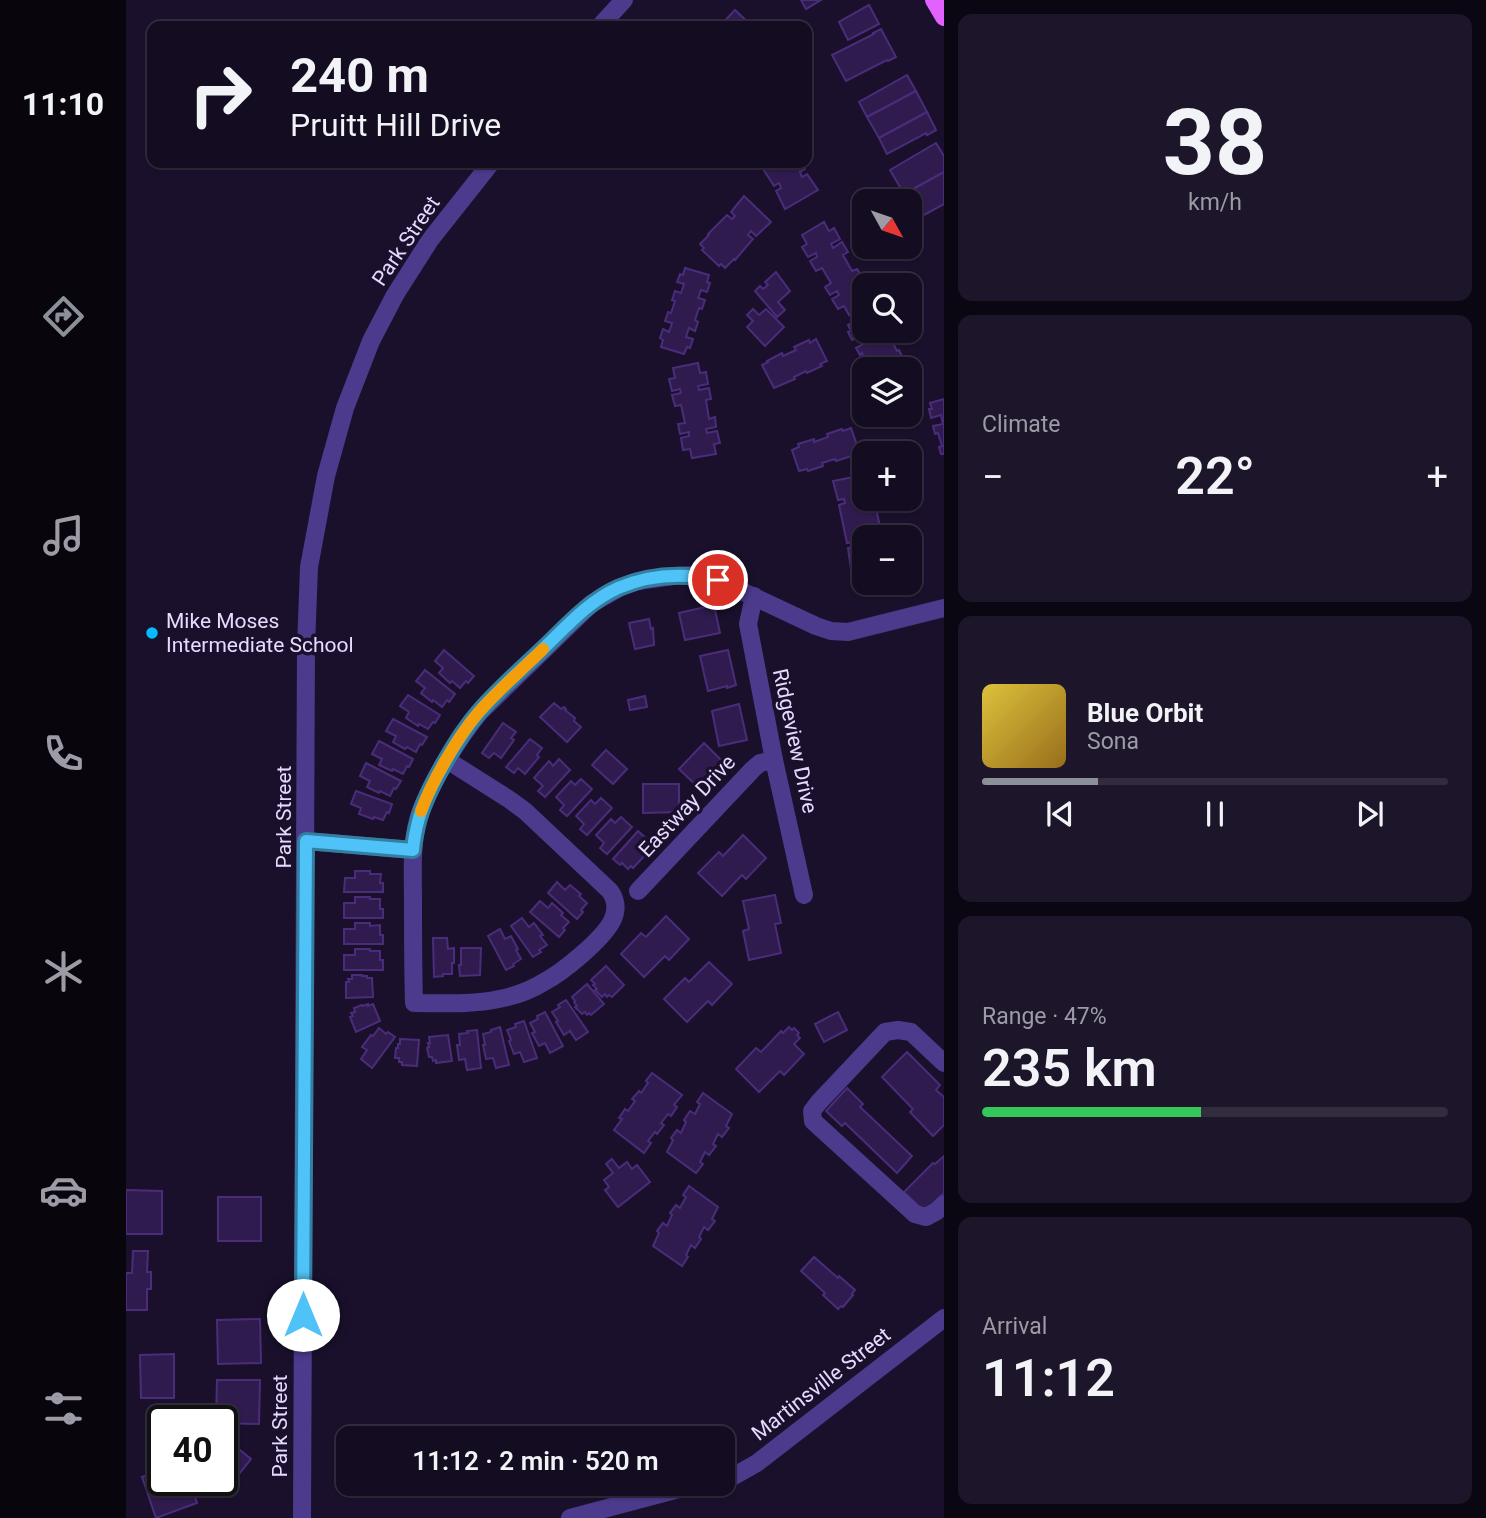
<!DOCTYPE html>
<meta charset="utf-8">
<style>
:root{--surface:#140c21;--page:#1d152a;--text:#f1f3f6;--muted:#9d9ba5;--line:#332c3f;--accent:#8c9099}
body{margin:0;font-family:Roboto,sans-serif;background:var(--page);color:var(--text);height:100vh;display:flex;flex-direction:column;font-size:26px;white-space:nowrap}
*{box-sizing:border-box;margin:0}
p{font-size:23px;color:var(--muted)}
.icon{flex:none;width:38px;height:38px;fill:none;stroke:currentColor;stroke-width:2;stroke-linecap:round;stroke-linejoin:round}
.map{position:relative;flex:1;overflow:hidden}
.side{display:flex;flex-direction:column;gap:14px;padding:14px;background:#0b0712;width:542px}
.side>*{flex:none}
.hud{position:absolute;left:21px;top:21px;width:665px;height:147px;border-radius:14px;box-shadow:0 2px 5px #0004,0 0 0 2px var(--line);background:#140c21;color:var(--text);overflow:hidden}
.needle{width:46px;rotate:130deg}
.buttons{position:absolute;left:726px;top:189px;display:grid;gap:14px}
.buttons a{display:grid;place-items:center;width:70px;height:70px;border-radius:14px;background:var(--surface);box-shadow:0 2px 5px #0004,0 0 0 2px var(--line);font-size:35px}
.speed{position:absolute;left:21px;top:1405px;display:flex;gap:14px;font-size:35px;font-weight:700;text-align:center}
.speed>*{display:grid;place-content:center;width:91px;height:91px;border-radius:50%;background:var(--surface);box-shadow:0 2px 5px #0004,0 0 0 2px var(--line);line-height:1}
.speed .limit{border:4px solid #111;border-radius:10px;background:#fff;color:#111}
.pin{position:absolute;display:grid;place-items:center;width:60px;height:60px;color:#fff;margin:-30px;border:4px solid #fff;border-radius:50%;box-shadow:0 2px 7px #0007}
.me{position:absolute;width:77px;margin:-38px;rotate:0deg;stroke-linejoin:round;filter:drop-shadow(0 0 5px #0008)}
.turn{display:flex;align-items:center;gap:24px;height:147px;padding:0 28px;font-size:32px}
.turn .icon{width:91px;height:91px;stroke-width:2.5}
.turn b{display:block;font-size:49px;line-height:60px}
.big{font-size:52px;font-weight:600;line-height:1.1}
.side .card{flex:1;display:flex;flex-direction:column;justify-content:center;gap:10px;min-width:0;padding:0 24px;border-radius:14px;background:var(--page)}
.side .dial{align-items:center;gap:0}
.dial b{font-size:91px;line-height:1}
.song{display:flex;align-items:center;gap:21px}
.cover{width:84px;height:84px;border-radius:10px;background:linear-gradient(135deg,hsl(50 70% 55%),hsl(40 70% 35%))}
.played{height:7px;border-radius:4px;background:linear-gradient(90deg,var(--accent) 25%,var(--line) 25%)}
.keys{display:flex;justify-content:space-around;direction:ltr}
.heat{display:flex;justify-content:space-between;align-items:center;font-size:38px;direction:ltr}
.charge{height:10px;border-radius:5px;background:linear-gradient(90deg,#34c759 47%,var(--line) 0)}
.trip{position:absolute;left:210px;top:1426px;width:399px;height:70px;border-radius:14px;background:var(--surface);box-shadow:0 2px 5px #0004,0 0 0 2px var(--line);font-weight:600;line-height:70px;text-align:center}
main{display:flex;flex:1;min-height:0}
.tab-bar{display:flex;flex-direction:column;width:126px;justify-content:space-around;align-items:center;background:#08050d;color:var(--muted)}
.tab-bar .icon{width:49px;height:49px}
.tab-bar .on{color:var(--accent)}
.tab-bar b{font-size:32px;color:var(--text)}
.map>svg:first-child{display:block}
.building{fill:#2f1b4d;stroke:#4a2d7a;stroke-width:2}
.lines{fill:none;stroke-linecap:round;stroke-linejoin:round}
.minor{stroke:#4c3a8c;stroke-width:18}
.major{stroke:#e162ff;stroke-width:18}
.route-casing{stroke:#337fa1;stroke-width:18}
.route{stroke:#4fc3f7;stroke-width:12}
.slow{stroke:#f59e0b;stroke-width:12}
.poi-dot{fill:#07b9ff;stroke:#1a102c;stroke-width:2.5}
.labels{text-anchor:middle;stroke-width:7;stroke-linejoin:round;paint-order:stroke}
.street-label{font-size:21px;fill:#e6dbff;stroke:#1a102c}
.poi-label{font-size:21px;fill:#e6dbff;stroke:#1a102c;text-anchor:start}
</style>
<main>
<nav class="tab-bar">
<b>11:10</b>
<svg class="icon on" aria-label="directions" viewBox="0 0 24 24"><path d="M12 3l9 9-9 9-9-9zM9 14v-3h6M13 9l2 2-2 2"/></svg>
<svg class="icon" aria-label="music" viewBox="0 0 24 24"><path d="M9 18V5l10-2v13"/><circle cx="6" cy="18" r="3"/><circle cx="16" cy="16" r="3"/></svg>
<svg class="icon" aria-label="phone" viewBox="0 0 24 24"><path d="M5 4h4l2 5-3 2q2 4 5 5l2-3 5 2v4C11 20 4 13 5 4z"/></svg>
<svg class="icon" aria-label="climate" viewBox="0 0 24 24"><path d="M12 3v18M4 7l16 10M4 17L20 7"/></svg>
<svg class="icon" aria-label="car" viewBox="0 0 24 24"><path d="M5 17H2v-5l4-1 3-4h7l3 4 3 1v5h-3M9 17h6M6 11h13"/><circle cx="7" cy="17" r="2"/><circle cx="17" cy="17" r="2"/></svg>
<svg class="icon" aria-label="filters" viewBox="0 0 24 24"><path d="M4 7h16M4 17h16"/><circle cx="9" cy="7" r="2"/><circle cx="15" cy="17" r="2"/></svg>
</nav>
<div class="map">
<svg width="818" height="1518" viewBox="0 0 818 1518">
<rect width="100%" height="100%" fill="#1a102c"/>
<g class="building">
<polygon points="675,0 695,0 680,9"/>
<polygon points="743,5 753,24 722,40 713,22"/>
<polygon points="609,10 624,24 622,26 582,26 588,20 594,26"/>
<polygon points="755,29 770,57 762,61 761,60 720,81 706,55 748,34 747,33"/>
<polygon points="781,75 790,91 741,117 733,102"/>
<polygon points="790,91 801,112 753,138 741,117"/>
<polygon points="801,112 810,130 801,135 800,133 761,154 753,138"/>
<polygon points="810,143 818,156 818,172 778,194 764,170"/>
<polygon points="649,163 675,163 679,169 674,172 676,177 681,174 692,190 659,209 650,191 655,188 653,183 648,186 637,169"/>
<polygon points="818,172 818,204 789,220 784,211 785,201 780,193"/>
<polygon points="618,196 645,222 630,236 625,231 622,235 627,239 609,260 608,259 599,268 595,264 593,266 576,250 578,248 574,244 583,235 582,234 601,215 606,219 609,216 605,212"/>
<polygon points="698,222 703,231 708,228 714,239 705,244 707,248 716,242 722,252 717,255 726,271 731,269 736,277 727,282 729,286 738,280 741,285 738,285 738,305 723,315 718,306 712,309 706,299 713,295 711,291 704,295 699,287 705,283 696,268 690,271 684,261 691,257 690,253 682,257 676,247 681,244 676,235"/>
<polygon points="559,268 583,275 581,282 584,283 581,292 575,290 572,298 579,300 576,309 573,308 569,320 572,322 569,331 563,328 560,337 567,339 564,348 561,347 558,354 535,347 537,340 534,338 537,329 543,332 546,323 539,321 542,312 545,313 549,301 546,300 549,291 555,293 558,284 551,282 554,274 557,275"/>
<polygon points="650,272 664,291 652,302 659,310 651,317 629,291 634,286 637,289 642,285 639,282"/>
<polygon points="627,309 633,315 640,309 658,327 639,346 621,327 627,321 621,315"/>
<polygon points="738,317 738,331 753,331 755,336 764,331 768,338 765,339 771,351 773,350 777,358 768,362 772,369 741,369 740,367 742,366 736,353 734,355 730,348 739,343 735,336 726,340 722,332 725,331 722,325"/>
<polygon points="690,339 701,361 694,364 696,366 681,373 680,371 668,377 669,379 648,388 636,365 642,362 641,361 656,353 657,356 670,350 668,347 683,340 684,343"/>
<polygon points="572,363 574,373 580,372 582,384 572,386 573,390 583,388 585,399 580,400 583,419 589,417 590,427 580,429 581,433 591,431 594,443 588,444 590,454 566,458 564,449 557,450 555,438 563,436 563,432 554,434 552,424 559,423 555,405 549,406 546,395 555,393 554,389 546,391 543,379 549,378 547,368"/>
<polygon points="818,399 818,454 815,454 813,447 816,446 812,433 809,434 807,426 817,424 815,415 805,418 803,409 806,409 804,403"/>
<polygon points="725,428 733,451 725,454 726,456 710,461 709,459 696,463 697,466 682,471 681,469 673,471 666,450 673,447 672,444 688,439 688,442 702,437 701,434 716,429 717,431"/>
<polygon points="738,475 738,499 748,499 756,536 738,537 738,566 725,569 722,548 728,547 727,542 721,543 713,505 719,503 718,499 712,500 707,481"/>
<polygon points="588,605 594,633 559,640 553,613"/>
<polygon points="523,619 525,629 527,628 528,645 509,649 503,623"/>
<polygon points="318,650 348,676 342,683 340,681 334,688 326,681 324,683 313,673 317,668 309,661"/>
<polygon points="602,650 610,685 601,688 601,686 582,691 574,656"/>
<polygon points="299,670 329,694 323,702 321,700 316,707 307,700 306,702 295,693 299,688 290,681"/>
<polygon points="282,695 314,715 309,723 307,722 302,729 293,724 292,726 280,718 283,712 274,706"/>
<polygon points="519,696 521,707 504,710 502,700"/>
<polygon points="428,703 435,709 438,707 440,709 439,710 449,718 448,721 455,727 441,742 414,717"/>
<polygon points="613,704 621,740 593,746 586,711"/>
<polygon points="267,719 301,737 296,745 294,744 290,752 281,747 279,749 267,742 270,736 260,731"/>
<polygon points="377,723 390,732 385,738 388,740 375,758 368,753 363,758 356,753"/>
<polygon points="404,739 416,748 411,755 413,757 399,774 392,768 388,773 380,767"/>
<polygon points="253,741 287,759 283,767 281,766 277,774 267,769 266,771 253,765 256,759 246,754"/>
<polygon points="578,743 598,763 574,789 553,769"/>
<polygon points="480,750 501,769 487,784 466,765"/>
<polygon points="433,759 444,770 419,797 412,791 417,786 408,778 423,761 427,766"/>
<polygon points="240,763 275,781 270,789 268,788 264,796 254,791 253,793 241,787 244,781 234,776"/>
<polygon points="455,779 466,789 441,816 434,810 438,805 430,797 445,781 449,785"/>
<polygon points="517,784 553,784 553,812 517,813"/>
<polygon points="230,791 266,804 263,813 261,812 257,820 248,817 247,819 233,814 235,808 225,804"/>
<polygon points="475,798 486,808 461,835 454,829 458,824 450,816 465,800 469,804"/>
<polygon points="495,817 506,827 481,854 474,848 478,843 470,835 485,819 489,823"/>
<polygon points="512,831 523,841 518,848 522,852 507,868 505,866 502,869 496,863 494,865 487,859"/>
<polygon points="617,835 640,858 620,879 616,875 596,896 572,873 593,852 597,856"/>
<polygon points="229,871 244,871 244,874 255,874 254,883 257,883 257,892 218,892 219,878 229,878"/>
<polygon points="431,882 439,890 444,885 455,894 453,896 461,903 455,910 457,912 451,919 422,893"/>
<polygon points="649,895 655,923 649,924 655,953 623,960 617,931 623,929 617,901"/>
<polygon points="229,897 244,897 244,899 254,899 254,909 257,909 257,918 218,918 218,903 229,903"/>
<polygon points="414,901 422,908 426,903 437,913 435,915 443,922 437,928 439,930 433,937 404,912"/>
<polygon points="540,916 563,939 543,960 539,956 518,977 495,954 515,933 520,937"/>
<polygon points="396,918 403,927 408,923 417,935 414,936 421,945 413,950 415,952 407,957 385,926"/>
<polygon points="229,923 244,923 244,926 254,925 254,935 257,935 257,944 218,944 218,929 229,929"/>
<polygon points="374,929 379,939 385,936 392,949 390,950 395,959 387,964 388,966 380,970 362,936"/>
<polygon points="307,938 321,938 322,949 328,948 328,963 326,963 326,974 317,974 317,976 308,977"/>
<polygon points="335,948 355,948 354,975 334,976 333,965 335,965"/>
<polygon points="229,949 244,949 244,951 254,951 254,960 257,960 257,970 218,970 218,955 229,955"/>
<polygon points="583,962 606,984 586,1005 582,1001 561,1022 538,999 559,978 563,982"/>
<polygon points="480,966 498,985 486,997 483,995 481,997 479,994 476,997 469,990 471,989 467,985 469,984 465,980"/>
<polygon points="226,975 236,975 236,976 241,976 241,978 246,978 247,997 220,998 220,982 223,982 222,979 226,979"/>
<polygon points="461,984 478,1004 465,1015 463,1013 461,1015 459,1012 456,1014 449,1007 451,1006 448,1002 449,1001 446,997"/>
<polygon points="440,1000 462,1032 450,1040 444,1031 438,1035 430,1022 432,1021 426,1012 434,1007 432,1005"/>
<polygon points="242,1004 242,1006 247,1004 254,1021 230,1032 224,1017 227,1016 225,1013 229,1012 228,1008 236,1005 237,1006"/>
<polygon points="419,1012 437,1046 424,1053 419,1043 413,1046 406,1033 409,1032 404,1023 412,1019 411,1016"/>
<polygon points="712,1012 721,1030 698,1042 689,1024"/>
<polygon points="398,1021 411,1058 398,1062 394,1052 388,1054 383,1041 385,1040 381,1030 390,1027 389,1024"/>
<polygon points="374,1027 383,1065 370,1068 367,1058 360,1059 357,1045 359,1045 357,1034 365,1032 365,1030"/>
<polygon points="663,1027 666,1030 668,1028 673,1033 671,1035 674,1038 668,1044 678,1054 658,1075 654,1071 633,1092 610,1069 630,1048 635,1052 655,1031 657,1033"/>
<polygon points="253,1028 260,1034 262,1032 269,1037 246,1068 235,1059 241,1050 236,1047 245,1035 247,1036"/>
<polygon points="351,1030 355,1068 341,1070 339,1059 333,1060 331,1045 334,1045 333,1034 342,1033 341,1031"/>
<polygon points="322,1035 326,1061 310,1063 310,1060 307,1061 306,1057 303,1057 301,1048 303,1047 302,1043 304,1043 303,1037"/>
<polygon points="274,1039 293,1040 291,1066 276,1065 276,1062 273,1062 273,1058 269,1058 270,1048 272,1048 272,1044 274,1044"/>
<polygon points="781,1052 814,1085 810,1090 818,1097 818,1125 807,1136 784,1112 787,1109 756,1077"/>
<polygon points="526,1073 556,1095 548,1105 551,1107 545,1116 542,1114 535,1123 538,1125 531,1134 529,1132 522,1141 525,1143 518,1153 488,1130 496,1119 493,1118 499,1109 502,1111 509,1101 506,1099 513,1091 515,1093 522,1083 520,1081"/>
<polygon points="721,1088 737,1104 734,1107 786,1156 771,1173 719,1123 716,1126 700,1111"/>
<polygon points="577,1093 606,1114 600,1126 603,1128 596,1137 592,1134 587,1144 590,1146 583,1155 579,1152 574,1162 577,1164 570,1173 541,1152 547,1140 545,1138 551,1130 555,1133 560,1122 558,1120 564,1111 569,1114 574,1104 571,1102"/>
<polygon points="818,1156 818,1193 798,1212 778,1192 807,1163 809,1164"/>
<polygon points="486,1159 493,1168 501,1162 506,1169 511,1165 524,1182 492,1207 479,1190 483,1187 478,1180 487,1173 480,1164"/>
<polygon points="563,1186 592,1207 586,1219 589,1221 582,1230 578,1227 573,1237 575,1239 569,1248 565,1245 560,1255 562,1257 556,1266 527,1246 533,1233 531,1231 537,1223 541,1226 546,1215 544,1213 550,1205 554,1208 560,1197 557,1195"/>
<polygon points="0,1190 36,1191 36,1234 0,1234"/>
<rect x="92" y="1197" width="43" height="44"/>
<polygon points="7,1251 22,1251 21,1272 25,1272 25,1289 21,1289 21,1310 0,1310 0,1273 6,1273"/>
<polygon points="688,1257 712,1278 713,1276 729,1290 726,1294 727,1295 717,1307 715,1306 712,1309 697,1295 699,1293 675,1271"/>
<polygon points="134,1319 135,1363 92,1364 91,1320"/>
<polygon points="48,1354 48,1398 15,1398 14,1355"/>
<polygon points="91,1380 134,1380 133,1424 96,1423 96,1421 90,1421"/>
<polygon points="99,1438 125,1459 98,1493 83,1480 96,1480 96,1441"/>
<polygon points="37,1470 37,1480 63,1480 71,1503 30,1518 16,1477"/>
</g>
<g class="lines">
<g class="minor">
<polyline points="474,26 498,0"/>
<polyline points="628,596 622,624 648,760 678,895"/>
<path d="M321 760 384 800 399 811 484 891C491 901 491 911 486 921 476 940 437 972 418 982 405 990 389 996 373 999 345 1005 316 1003 288 1003 287 969 287 935 287 901 287 874 285 846 292 820 301 788 332 739 353 713L465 604 495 587 512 581 547 576 570 575 592 580 690 626 705 631 722 632 818 608"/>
<polyline points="180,841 287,850"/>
<polyline points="512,891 627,769 634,763 648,760"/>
<polyline points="818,1063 785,1032 772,1030 759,1032 693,1102 686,1111 687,1121 789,1214 800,1217 811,1211 818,1204"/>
<polyline points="597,1479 608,1476 631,1463 818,1318"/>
<polyline points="176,1518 180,646 183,567 200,476 219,408 245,341 269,295 304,240 365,163"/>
<polyline points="444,1518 549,1490 578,1484"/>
</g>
<polyline class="major" points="808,0 818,17"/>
</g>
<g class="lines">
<g class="route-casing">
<path id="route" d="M177 1315 180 841 287 850C288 839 290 829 293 818 302 788 332 736 353 712 373 689 396 669 418 648 441 626 463 601 492 588 524 574 559 573 592 580"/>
</g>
<use href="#route" class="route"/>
<path class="slow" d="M295 811C306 781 331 738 352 713 372 690 396 670 417 649"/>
</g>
<circle class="poi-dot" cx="26" cy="633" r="7"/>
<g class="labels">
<g class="street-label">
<text transform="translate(280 241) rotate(-56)" y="7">Park Street</text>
<text transform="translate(669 741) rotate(78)" y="7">Ridgeview Drive</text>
<text transform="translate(561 806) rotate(-47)" y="7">Eastway Drive</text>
<text transform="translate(158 817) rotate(-90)" y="7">Park Street</text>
<text transform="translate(695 1384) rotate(-38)" y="7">Martinsville Street</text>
<text transform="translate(154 1426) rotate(-90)" y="7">Park Street</text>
</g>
<g class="poi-label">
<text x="40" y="628">Mike Moses<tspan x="40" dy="24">Intermediate School</tspan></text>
</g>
</g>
</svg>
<div class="buttons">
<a><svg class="needle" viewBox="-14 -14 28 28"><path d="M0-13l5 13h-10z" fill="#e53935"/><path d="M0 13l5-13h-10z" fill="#9d9ba5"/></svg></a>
<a><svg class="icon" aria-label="search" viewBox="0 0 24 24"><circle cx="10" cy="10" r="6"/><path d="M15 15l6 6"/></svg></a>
<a><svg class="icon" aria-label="layers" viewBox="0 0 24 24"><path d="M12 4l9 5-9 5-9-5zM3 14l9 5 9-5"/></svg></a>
<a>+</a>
<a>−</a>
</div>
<div class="speed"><div class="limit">40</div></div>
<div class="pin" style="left:592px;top:580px;background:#d93025"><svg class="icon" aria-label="arrive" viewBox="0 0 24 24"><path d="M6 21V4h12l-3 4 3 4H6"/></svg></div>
<svg class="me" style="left:177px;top:1315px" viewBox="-20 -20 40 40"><circle r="19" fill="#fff"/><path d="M0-13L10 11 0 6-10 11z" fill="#4fc3f7"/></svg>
<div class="trip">11:12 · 2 min · 520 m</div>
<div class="hud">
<div class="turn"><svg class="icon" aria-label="right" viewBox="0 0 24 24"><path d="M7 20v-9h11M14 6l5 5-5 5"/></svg><div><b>240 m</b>Pruitt Hill Drive</div></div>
</div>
</div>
<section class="side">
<div class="card dial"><b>38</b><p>km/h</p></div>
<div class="card"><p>Climate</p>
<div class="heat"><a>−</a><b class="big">22°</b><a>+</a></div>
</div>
<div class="card">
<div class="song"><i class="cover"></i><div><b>Blue Orbit</b><p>Sona</p></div></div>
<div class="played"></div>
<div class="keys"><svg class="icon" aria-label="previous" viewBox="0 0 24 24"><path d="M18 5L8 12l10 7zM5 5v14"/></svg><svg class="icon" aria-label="pause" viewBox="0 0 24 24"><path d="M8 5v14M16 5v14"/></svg><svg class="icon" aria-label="next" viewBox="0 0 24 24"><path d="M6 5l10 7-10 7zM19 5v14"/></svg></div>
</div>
<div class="card"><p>Range · 47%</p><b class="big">235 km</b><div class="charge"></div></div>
<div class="card"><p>Arrival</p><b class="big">11:12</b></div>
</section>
</main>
